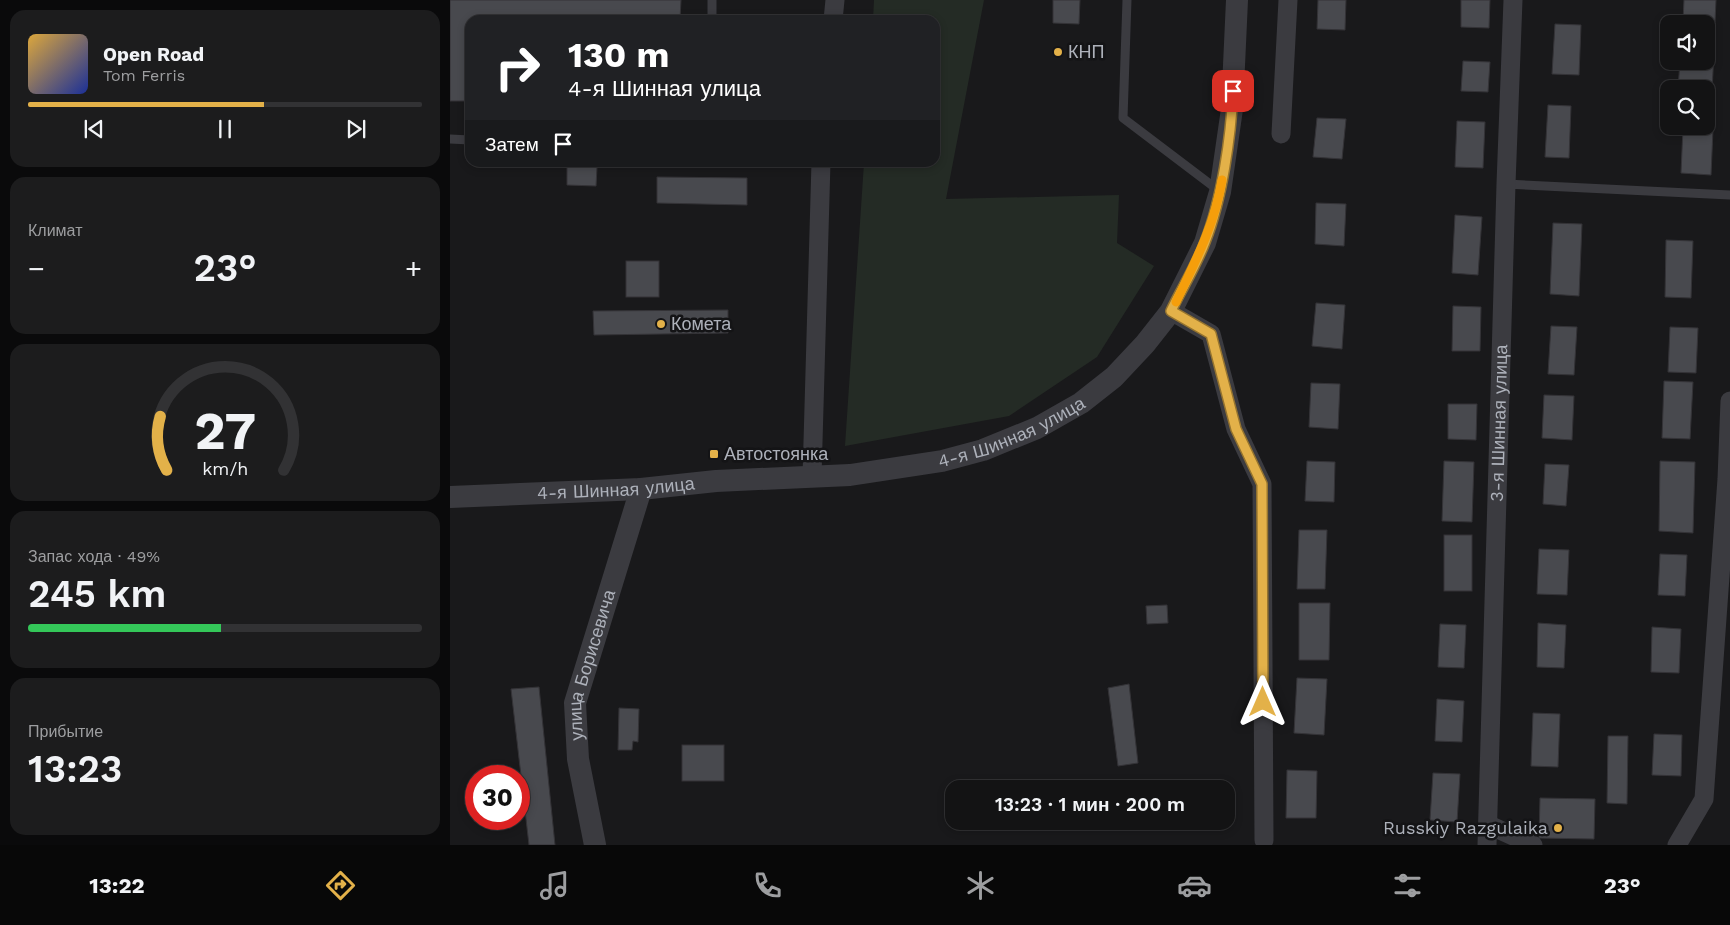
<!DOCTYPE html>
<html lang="ru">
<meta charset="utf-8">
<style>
:root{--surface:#131314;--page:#1c1c1d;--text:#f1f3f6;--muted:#9d9ea0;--line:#323234;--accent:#e3b149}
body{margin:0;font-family:"Work Sans",sans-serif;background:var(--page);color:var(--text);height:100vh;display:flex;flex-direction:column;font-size:19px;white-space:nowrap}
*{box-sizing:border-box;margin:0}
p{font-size:16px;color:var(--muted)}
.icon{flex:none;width:28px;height:28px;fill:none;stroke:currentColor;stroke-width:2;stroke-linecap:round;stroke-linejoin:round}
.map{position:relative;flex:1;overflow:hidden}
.side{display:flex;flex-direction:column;gap:10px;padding:10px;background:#0a0a0b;width:450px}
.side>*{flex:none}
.banner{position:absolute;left:15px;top:15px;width:475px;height:152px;border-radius:15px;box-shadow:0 2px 8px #0003,0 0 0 1px var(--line);background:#202124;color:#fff;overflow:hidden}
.fabs{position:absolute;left:1210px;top:15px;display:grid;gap:10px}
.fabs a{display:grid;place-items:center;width:55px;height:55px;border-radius:10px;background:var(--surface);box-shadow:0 2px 8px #0003,0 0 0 1px var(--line);font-size:25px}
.speed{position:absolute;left:15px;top:765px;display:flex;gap:10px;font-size:25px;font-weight:700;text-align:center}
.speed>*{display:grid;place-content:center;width:65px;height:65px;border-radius:50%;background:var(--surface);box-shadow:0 2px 8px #0003,0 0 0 1px var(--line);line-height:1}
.speed .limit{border:8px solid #d22;background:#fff;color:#111}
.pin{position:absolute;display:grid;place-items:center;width:42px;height:42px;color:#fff;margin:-21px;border-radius:10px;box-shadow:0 2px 8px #0006}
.me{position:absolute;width:55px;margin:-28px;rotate:0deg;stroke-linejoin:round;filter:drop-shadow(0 0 4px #0008)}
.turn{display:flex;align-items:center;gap:18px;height:105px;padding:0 20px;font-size:22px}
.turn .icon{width:65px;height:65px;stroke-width:2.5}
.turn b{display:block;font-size:35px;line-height:42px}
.then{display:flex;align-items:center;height:48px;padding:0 20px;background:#0003;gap:10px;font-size:19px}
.big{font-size:38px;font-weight:600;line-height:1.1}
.side .card{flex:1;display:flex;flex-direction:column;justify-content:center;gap:8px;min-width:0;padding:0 18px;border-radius:15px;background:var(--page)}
.side .dial{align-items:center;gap:0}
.dial svg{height:130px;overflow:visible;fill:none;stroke:var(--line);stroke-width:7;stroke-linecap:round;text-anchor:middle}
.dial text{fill:var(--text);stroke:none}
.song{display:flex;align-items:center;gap:15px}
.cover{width:60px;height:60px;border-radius:8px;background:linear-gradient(135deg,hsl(40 70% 55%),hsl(230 70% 35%))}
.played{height:5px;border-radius:2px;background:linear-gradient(90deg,var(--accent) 60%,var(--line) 60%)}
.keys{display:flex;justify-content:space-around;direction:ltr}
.heat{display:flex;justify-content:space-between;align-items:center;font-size:28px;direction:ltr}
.charge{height:8px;border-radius:4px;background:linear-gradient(90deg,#34c759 49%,var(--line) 0)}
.trip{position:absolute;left:495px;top:780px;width:290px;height:50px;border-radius:15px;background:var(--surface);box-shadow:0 2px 8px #0003,0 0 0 1px var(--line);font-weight:600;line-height:50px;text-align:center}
.dock{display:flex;height:80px;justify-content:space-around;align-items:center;background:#080808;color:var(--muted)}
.dock .icon{width:35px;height:35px}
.dock .active{color:var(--accent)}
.dock b{font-size:22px;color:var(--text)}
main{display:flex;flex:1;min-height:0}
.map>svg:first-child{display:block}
.green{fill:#242b25}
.building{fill:#48494e;stroke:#343337}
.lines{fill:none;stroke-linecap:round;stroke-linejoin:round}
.service{stroke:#3b3b40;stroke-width:9}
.minor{stroke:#3b3b40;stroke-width:19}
.tertiary{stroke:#3b3b40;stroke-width:22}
.route-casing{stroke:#94732f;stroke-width:12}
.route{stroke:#e3b149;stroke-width:9}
.slow{stroke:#f59e0b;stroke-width:9}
.poi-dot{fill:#e3b149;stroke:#141416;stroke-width:2}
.labels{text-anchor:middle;stroke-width:5;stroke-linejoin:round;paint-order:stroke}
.poi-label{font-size:18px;fill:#adb1ba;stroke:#141416;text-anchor:start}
.street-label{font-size:18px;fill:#adb1ba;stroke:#141416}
</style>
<main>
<section class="side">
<div class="card">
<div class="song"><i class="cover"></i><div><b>Open Road</b><p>Tom Ferris</p></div></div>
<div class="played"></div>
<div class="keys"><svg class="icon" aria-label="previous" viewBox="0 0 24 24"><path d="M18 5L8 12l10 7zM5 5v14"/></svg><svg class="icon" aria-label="pause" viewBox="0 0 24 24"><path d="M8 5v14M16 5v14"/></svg><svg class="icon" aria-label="next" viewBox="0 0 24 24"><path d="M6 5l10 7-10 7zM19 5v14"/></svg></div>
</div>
<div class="card"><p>Климат</p>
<div class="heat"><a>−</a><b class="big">23°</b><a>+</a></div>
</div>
<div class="card dial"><svg viewBox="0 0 100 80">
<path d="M14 69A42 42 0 1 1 86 69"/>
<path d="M14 69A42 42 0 0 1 10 36" stroke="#e3b149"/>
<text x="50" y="56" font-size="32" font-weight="700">27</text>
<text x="50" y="72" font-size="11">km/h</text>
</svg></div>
<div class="card"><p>Запас хода · 49%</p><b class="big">245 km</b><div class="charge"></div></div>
<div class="card"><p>Прибытие</p><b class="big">13:23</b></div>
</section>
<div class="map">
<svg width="1280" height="845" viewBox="0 0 1280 845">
<rect width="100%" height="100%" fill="#19191b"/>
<polygon class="green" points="424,0 534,0 496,199 669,195 667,243 704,266 647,357 559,416 395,446 414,163 485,162 485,20 423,20"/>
<g class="building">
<polygon points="0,0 231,0 230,20 20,20 20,101 0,101"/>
<polygon points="603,0 630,0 629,24 603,23"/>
<polygon points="868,0 896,0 895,30 867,29"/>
<polygon points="1011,0 1040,0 1039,28 1011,27"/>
<polygon points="1234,0 1266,0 1265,22 1233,21"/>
<polygon points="1105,24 1131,25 1129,75 1102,74"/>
<polygon points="1256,51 1264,51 1262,92 1256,91 1256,89 1228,89 1230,61 1256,61"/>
<polygon points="1013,61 1040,62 1038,92 1011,91"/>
<polygon points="1098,105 1121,106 1119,158 1095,157"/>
<polygon points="867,118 896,119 892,159 863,157"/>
<polygon points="1007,121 1035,122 1033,168 1005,167"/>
<polygon points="1233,128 1263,129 1261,175 1231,173"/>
<polygon points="117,166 147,167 146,186 117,185"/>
<polygon points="207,177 297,178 297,205 207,203"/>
<polygon points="866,203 896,204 894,246 865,244"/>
<polygon points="1005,215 1032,217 1028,275 1002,273"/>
<polygon points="1103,223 1132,224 1129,296 1100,294"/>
<polygon points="1216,240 1243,241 1241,298 1215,297"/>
<rect x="176" y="261" width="33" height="36"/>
<polygon points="866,303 895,305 892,349 862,346"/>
<polygon points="1003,306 1031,307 1030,351 1002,351"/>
<polygon points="278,310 278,333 144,335 143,311"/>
<polygon points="1101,326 1127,327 1124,375 1098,374"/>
<polygon points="1220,327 1248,328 1246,373 1218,372"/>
<polygon points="1214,381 1243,382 1240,439 1212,438"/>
<polygon points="861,383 890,384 888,429 859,427"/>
<polygon points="1094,395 1124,396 1122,440 1092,438"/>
<polygon points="998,404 1027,404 1026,440 998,439"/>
<polygon points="857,461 885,462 884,502 855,501"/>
<polygon points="994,461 1024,462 1022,522 992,521"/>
<polygon points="1210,461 1245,462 1243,533 1209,531"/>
<polygon points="1095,464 1119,465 1116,506 1093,504"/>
<polygon points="849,530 877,530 875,589 847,589"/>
<rect x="994" y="535" width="28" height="56"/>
<polygon points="1089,549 1119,550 1117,595 1087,594"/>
<polygon points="1210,554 1237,555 1235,596 1208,595"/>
<polygon points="849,603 880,603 879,660 849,660"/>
<polygon points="717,605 718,623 697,624 696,606"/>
<polygon points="1088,623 1116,625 1114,668 1087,667"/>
<polygon points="990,624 1016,625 1014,668 988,667"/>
<polygon points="1202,627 1231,629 1229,673 1201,672"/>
<polygon points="847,678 877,679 874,735 844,733"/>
<polygon points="679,684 688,763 668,766 658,688"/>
<polygon points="89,687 105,845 79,845 61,689"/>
<polygon points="987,699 1014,701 1012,742 985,741"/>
<polygon points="169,708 189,709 188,742 183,741 182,750 168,750"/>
<polygon points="1083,713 1110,714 1108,767 1081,766"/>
<polygon points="1204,734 1232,735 1231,776 1202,775"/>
<polygon points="1158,736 1178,736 1177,804 1157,803"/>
<rect x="232" y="745" width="42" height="36"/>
<polygon points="837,770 867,771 866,818 836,818"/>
<polygon points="983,773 1010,774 1007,822 980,820"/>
<polygon points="1090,798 1145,799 1144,839 1089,838"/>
</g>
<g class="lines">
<g class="service">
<polyline points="677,0 673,118 768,190"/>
<polyline points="262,20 262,0"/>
<polyline points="0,139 20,140"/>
<polyline points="1056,184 1280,195"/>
</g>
<g class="minor">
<polyline points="383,20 385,0"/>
<polyline points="831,134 838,0"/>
<polyline points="721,311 761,334 786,429 812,484 814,840"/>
<polyline points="362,477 371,162"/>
<polyline points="1039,825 1083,845"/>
<path id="s1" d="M1037 845 1056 184 1063 0"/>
<polyline points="1227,845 1254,799 1277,479 1280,401"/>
</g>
<g class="tertiary">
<path id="s2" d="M0 497 191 489 266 481 400 475 492 461 533 450 587 428 631 403 664 377 695 344 721 311 755 243 770 192 782 109 787 0"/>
<path id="s3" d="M145 845 128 759 125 703 191 489"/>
</g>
</g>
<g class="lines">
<g class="route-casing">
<path id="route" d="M783 91C781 137 772 199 755 242 746 266 732 288 721 311L761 334 786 429 812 484 813 702"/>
</g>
<use href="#route" class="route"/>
<path class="slow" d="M726 302C745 262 765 224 772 180"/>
</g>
<g class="poi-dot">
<circle cx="608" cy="52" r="5"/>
<circle cx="211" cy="324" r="5"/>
<rect x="259" y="449" width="10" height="10" rx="2.5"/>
<circle cx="1108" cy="828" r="5"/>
</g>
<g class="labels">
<g class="poi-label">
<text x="618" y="58">КНП</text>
<text x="221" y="330">Комета</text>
<text x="274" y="460">Автостоянка</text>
<text x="1098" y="834" text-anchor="end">Russkiy Razgulaika</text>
</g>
<g class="street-label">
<text dy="6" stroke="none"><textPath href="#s1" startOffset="422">3-я Шинная улица</textPath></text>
<text dy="6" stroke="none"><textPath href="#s2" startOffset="569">4-я Шинная улица</textPath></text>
<text dy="6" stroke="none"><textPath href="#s2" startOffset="166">4-я Шинная улица</textPath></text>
<text dy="6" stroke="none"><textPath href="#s3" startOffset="184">улица Борисевича</textPath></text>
</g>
</g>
</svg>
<div class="fabs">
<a><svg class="icon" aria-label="sound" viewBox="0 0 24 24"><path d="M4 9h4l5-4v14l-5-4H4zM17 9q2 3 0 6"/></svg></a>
<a><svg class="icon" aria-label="search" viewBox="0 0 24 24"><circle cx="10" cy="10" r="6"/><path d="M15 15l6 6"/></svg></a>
</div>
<div class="speed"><div class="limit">30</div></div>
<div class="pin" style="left:783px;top:91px;background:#d93025"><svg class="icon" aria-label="arrive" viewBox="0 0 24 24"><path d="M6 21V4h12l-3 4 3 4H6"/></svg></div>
<svg class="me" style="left:813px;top:702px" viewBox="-20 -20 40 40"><path d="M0-17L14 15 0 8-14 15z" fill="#e3b149" stroke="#fff" stroke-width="4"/></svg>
<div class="trip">13:23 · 1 мин · 200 m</div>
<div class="banner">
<div class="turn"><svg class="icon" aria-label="right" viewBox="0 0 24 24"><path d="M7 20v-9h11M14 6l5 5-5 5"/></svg><div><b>130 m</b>4-я Шинная улица</div></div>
<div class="then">Затем<svg class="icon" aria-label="arrive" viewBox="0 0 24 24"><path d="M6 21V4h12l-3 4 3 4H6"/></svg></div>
</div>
</div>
</main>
<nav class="dock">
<b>13:22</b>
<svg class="icon active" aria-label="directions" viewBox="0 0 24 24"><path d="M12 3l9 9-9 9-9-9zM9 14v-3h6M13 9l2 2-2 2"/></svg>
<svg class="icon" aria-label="music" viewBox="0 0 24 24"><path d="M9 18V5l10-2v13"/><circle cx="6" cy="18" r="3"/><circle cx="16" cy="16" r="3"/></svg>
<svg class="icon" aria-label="phone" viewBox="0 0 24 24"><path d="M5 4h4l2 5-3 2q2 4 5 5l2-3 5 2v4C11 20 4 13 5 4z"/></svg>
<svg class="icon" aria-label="climate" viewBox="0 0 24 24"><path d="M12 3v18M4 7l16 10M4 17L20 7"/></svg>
<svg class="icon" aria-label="car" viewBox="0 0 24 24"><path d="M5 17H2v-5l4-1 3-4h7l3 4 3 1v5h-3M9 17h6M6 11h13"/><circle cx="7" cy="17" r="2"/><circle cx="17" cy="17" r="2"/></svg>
<svg class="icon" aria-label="filters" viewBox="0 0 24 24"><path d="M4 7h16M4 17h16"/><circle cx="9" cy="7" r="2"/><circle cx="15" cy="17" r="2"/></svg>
<b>23°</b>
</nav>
